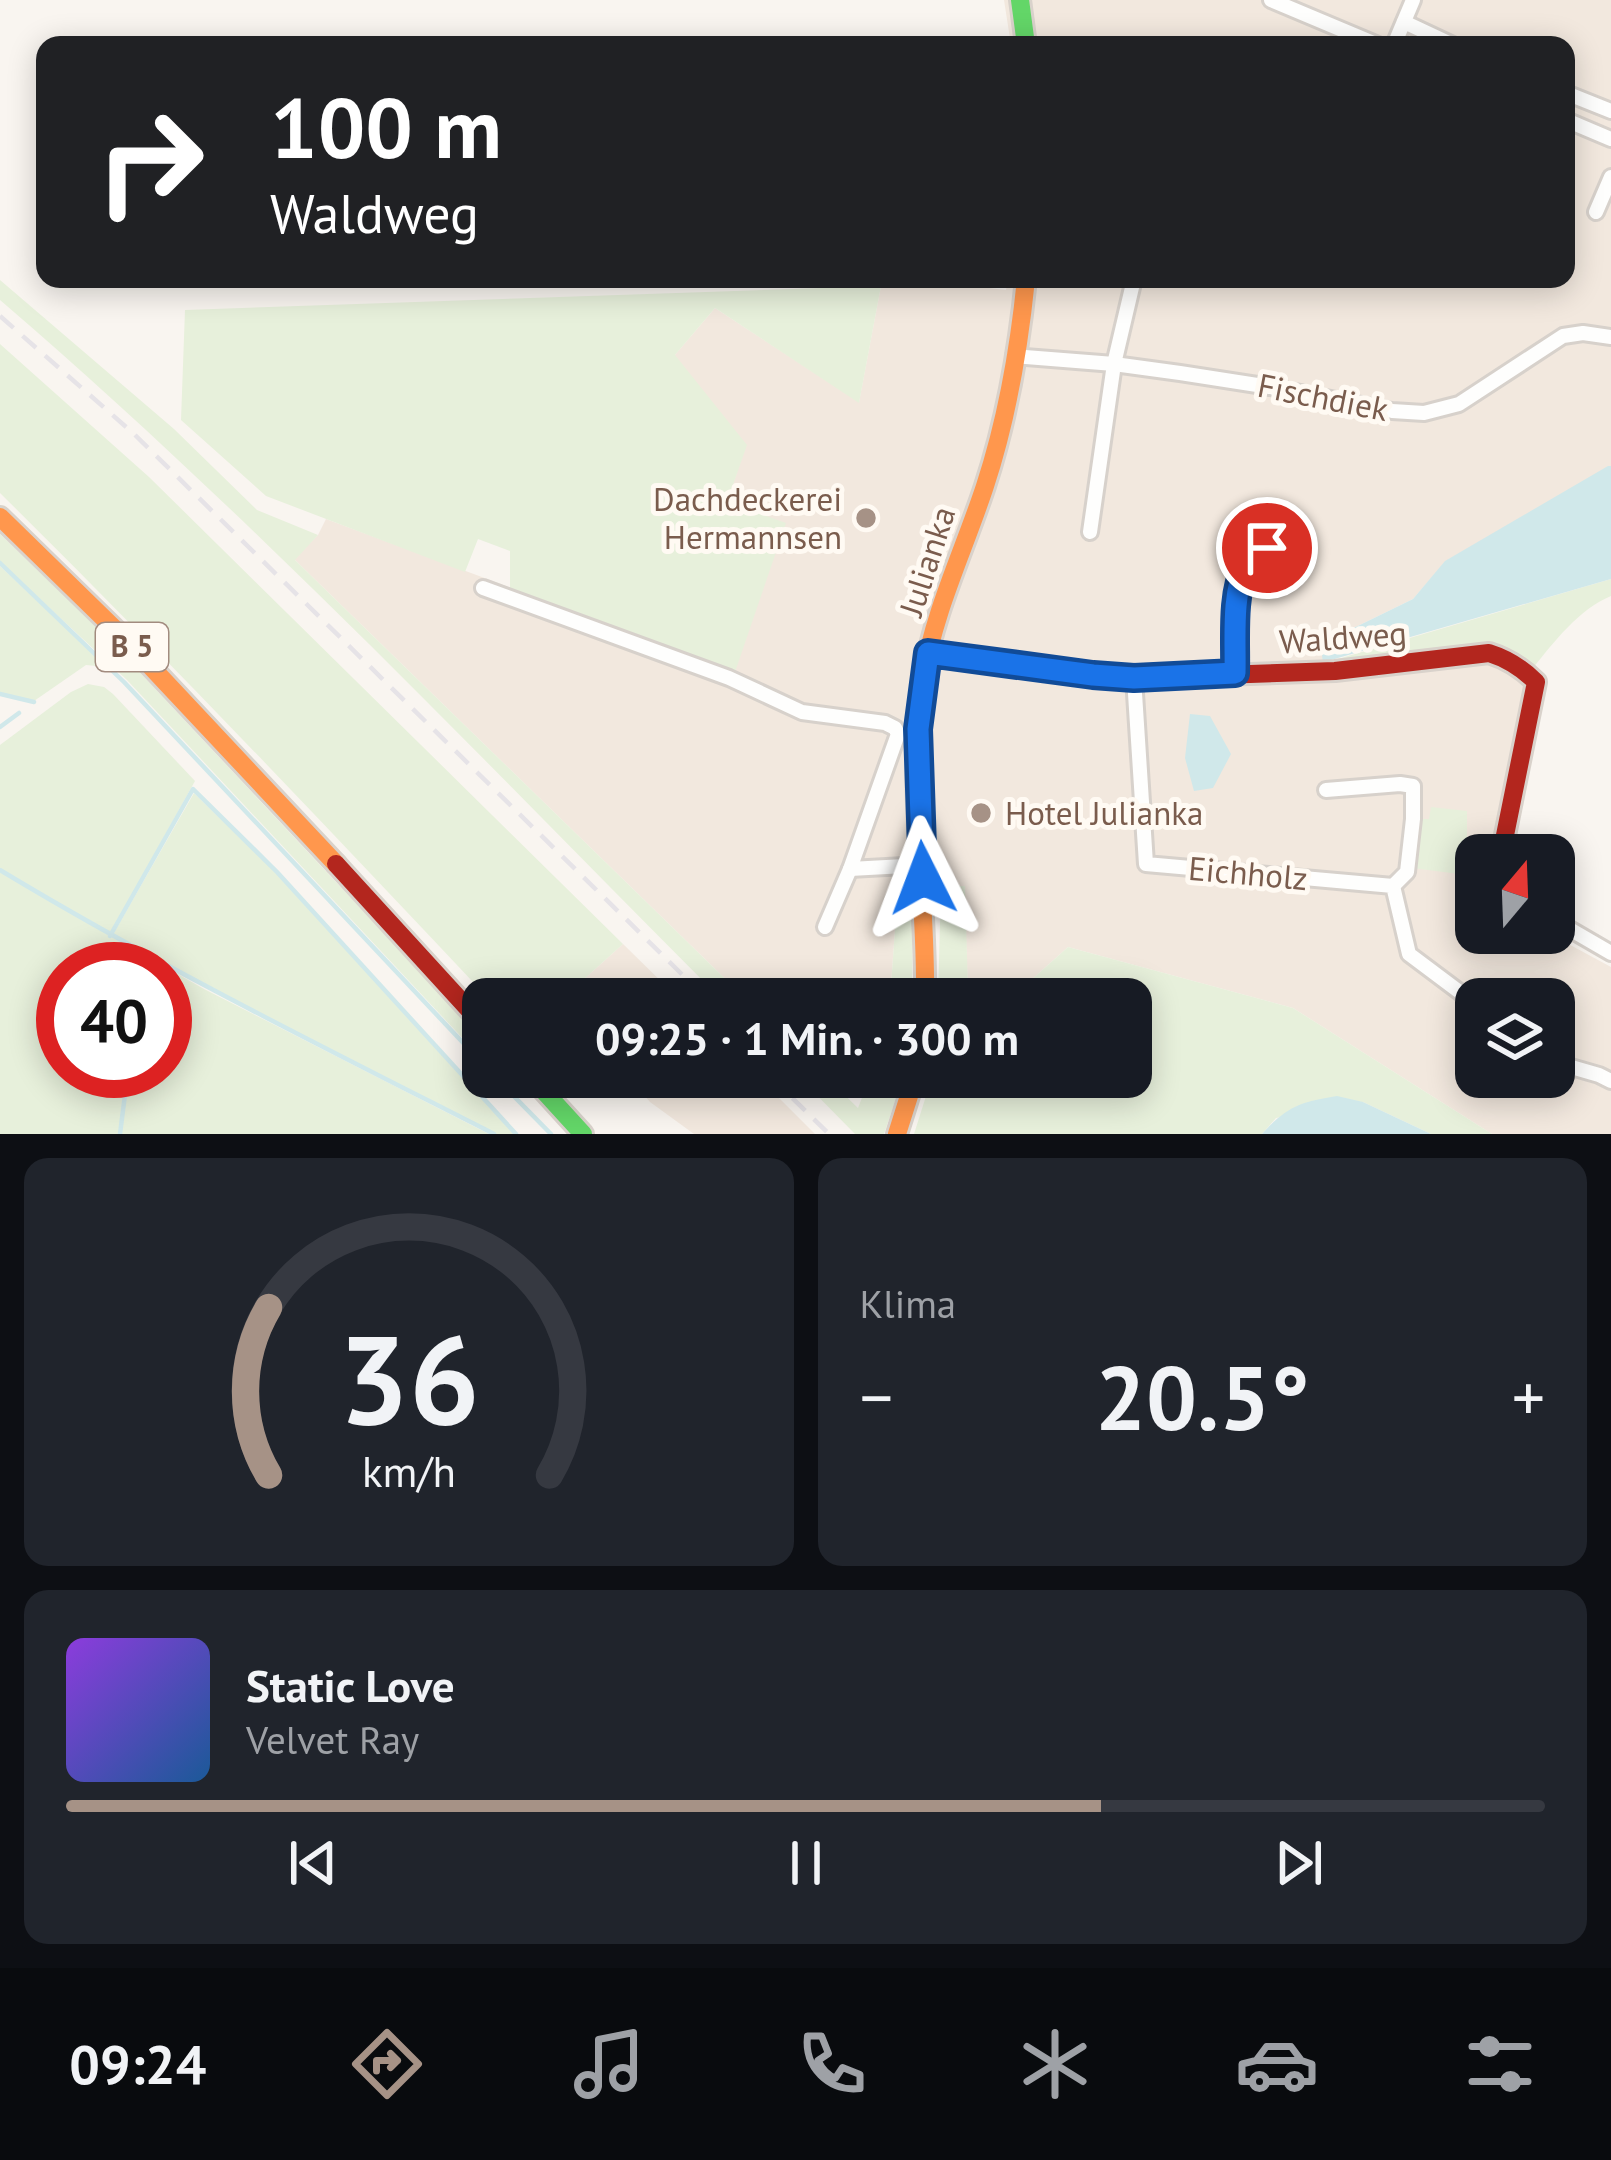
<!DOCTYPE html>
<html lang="de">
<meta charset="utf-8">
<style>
:root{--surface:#171b24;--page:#20242c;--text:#f1f3f6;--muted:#9ea1a6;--line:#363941;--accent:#a69286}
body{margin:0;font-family:"PT Sans",sans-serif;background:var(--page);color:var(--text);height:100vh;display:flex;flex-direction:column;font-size:45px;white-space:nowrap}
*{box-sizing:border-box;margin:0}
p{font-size:39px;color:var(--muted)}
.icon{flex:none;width:66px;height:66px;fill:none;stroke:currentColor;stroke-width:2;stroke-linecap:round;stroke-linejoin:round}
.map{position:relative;height:1134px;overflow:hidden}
.drawer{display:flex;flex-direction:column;gap:24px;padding:24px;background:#0d0f14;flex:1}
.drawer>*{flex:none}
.guide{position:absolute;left:36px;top:36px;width:1539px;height:252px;border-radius:24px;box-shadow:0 6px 30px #0003;background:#202124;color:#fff;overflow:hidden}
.needle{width:78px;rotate:19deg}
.controls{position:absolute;left:1455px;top:834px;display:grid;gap:24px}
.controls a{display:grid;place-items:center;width:120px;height:120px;border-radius:24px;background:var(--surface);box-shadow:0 6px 30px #0003;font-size:60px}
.speed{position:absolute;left:36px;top:942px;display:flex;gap:24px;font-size:60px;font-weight:700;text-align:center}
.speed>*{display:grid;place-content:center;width:156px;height:156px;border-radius:50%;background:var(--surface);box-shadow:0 6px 30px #0003;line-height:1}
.speed .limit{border:18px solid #d22;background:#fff;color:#111}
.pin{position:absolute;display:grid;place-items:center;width:102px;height:102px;color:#fff;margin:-51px;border:6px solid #fff;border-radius:50%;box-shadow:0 3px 12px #0007}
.me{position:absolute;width:132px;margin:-66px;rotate:357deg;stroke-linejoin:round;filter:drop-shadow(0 0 9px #0008)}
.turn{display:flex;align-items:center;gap:42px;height:252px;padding:0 36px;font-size:54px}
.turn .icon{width:156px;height:156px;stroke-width:2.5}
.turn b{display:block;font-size:84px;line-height:102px}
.big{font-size:90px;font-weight:700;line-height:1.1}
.drawer .tile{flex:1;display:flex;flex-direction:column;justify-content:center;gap:18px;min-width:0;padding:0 42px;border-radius:24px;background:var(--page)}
.drawer .dial{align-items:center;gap:0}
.dial svg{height:312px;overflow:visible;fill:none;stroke:var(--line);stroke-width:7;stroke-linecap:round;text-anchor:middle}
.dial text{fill:var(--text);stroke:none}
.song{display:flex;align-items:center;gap:36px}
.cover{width:144px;height:144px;border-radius:18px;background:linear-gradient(135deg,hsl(270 70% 55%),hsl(210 70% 35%))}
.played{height:12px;border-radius:6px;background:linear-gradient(90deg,var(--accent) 70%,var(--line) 70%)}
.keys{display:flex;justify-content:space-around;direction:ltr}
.heat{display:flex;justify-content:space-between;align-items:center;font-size:66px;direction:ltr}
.drawer .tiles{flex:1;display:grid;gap:24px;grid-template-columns:1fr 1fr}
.tile:last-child{grid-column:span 2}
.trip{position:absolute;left:462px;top:978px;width:690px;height:120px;border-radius:24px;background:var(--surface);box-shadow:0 6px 30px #0003;font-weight:700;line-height:120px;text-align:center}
.dock{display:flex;height:192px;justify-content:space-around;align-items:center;background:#090b0e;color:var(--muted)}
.dock .icon{width:84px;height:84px}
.dock .active{color:var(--accent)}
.dock b{font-size:54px;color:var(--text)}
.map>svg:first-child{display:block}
.residential{fill:#f2e8de;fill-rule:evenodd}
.green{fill:#e7f0db;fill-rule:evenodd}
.water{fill:#d0e8ea}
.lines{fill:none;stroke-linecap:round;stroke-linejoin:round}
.stream{stroke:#d0e8ea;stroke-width:4.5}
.street-casing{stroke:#d7d1cb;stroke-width:20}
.fast-casing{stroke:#d9d2cb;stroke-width:24}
.slow-casing{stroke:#d9d2cb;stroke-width:24}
.jam-casing{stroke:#d9d2cb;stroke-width:24}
.street{stroke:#fefefd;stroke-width:14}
.fast{stroke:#63d668;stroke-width:18}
.slow{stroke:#ff974d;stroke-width:18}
.jam{stroke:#b3261e;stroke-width:18}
.rail{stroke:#e6e3e7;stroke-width:4.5;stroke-dasharray:18 12;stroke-linecap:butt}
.route-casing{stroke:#114b97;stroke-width:30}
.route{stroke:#1a73e8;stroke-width:21}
.poi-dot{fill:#a69286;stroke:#fffaf3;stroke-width:4.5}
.labels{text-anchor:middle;stroke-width:10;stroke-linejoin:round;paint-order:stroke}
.shield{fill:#fffaf3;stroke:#a28b7f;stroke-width:3}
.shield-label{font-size:30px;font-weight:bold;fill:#7a5c4d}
.street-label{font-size:33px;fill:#7a5c4d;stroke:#fffaf3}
.poi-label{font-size:33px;fill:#7a5c4d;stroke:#fffaf3;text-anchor:end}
</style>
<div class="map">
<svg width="1611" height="1134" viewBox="0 0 1611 1134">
<rect width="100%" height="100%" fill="#f9f5f0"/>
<g class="residential">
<path d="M1004 0H1611V466L1446 561 1413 599 1329 640 1330 663 1486 646 1533 668 1489 855H1476V933H1548L1611 967V1134H1492L1293 1008 1068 947 1010 999 968 990 964 886 898 888 890 999H746L294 559 318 535 326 519 735 671 727 502 746 445 674 356 715 308 859 402 881 286H910L912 279 1006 290 1008 279H1566V45H1011ZM1476 999H1554V1077H1476Z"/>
<polygon points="623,944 679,999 562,999"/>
<polygon points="628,1077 758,1077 815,1134 694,1134 650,1102"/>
</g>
<g class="green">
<path d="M0 280 174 429 257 510 318 535 295 560 746 999H721C485 762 254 518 0 300Z"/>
<polygon points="881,286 859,403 715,308 675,355 747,445 727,502 786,523 735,672 510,589 510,551 478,539 465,572 266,496 181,420 185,310"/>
<path d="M0 344 149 477 623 944 562 999H489C328 828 167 658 0 493Z"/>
<polygon points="0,534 101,631 483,1039 483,1060 127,680 0,562"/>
<polygon points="0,566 107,667 86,665 34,701 0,693"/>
<path d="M1611 579V596C1579 609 1554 642 1533 668L1510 651 1330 663 1331 661Z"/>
<polygon points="88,684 104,687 113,694 195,781 110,934 0,868 0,745 71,692"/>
<polygon points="194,793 276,873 514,1134 496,1134 206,987 112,936"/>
<polygon points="1431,807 1467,811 1467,875 1412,868 1417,819 1429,819"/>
<path d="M0 872 204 989 489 1134H0ZM63 969H165V1071H63Z"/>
<polygon points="941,886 965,886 968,990 1008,999 938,999"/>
<polygon points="913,887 912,999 890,999 898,888"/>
<polygon points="1068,947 1293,1008 1492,1134 1431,1134 1363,1102 1276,1118 1262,1134 914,1134 932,1077 1131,1077 1131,999 1010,999"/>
<polygon points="799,1077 826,1077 858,1108 870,1077 903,1077 884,1134 855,1134"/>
</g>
<g class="water">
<polygon points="1608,466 1611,466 1611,579 1331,660 1330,663 1323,663 1322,655 1329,640 1413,599 1445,561"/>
<polygon points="1190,714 1210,716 1231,754 1213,788 1194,791 1185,758"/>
<path d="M1337 1096 1363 1102 1431 1134H1262C1287 1106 1301 1102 1337 1096Z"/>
</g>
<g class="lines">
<g class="stream">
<polyline points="0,563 124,682 483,1064"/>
<polyline points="0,694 34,702"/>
<polyline points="0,727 19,713"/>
<path d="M0 870C161 967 327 1049 494 1134"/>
<polyline points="110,936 193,789 277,872 516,1134"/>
<polyline points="495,1077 551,1134"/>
<polyline points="120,1134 128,1071"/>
</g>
<g class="street-casing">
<g id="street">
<polyline points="1271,0 1378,45"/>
<polyline points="1404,22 1453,45"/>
<polyline points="1394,45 1413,0"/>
<polyline points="1566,93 1611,111"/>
<polyline points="1566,120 1611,139"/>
<polyline points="1596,212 1611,177"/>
<polyline points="1014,356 1114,364 1180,373 1270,387 1392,411 1424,413 1459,404 1563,336 1583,333 1611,337"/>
<polyline points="1090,532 1114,364 1134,279"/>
<polyline points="483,588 729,678 802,712 885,723 895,728 898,734 850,869 923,865"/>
<path d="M1236 673C1236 648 1233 583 1247 563 1255 552 1276 542 1287 534"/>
<polyline points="1134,678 1146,864 1393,886 1409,954 1465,996 1476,1012"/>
<polyline points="1326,790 1400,784 1413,786 1413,819 1407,872 1393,886"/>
<polyline points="1554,920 1611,953"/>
<polyline points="825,927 850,869"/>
<polyline points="1554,1062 1599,1075 1611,1081"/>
</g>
</g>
<g class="fast-casing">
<g id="fast">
<polyline points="1020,0 1026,45"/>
<polyline points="531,1077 583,1134"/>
</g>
</g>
<g class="slow-casing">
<g id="slow">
<polyline points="0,517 125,639 336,864"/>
<path d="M925 999C927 892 906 784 923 678 934 611 964 550 985 486 1007 419 1019 349 1026 279"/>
<polyline points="897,1134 915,1077"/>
</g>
</g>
<g class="jam-casing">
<g id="jam">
<path d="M929 654 1134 678 1335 671 1489 653C1508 659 1522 668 1536 682L1501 855"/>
<polyline points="336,864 483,1025"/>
</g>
</g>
<use href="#street" class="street"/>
<use href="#fast" class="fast"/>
<use href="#slow" class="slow"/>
<use href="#jam" class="jam"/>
<g class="rail">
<polyline points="0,316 133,433 707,999"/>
<polyline points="771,1077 829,1134"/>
</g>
</g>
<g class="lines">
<g class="route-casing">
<path id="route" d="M923 878 918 729 928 653 1093 675 1134 678 1235 673C1236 643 1231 593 1246 567 1250 559 1259 554 1267 548"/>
</g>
<use href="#route" class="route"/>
</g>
<g class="poi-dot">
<circle cx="866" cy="518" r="12"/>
<circle cx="981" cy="813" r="12"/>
</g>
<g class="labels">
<rect class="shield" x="96" y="623" width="72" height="48" rx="9"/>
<g class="shield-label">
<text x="132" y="657">B 5</text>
</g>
<g class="street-label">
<text transform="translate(1323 397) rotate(11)" y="12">Fischdiek</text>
<text transform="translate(927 561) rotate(-72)" y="12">Julianka</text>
<text transform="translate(1343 637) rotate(-4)" y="12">Waldweg</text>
<text transform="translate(1248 873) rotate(5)" y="12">Eichholz</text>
</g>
<g class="poi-label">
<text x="842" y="511">Dachdeckerei<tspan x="842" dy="38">Hermannsen</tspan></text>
<text x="1005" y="825" text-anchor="start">Hotel Julianka</text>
</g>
</g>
</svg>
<div class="controls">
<a><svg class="needle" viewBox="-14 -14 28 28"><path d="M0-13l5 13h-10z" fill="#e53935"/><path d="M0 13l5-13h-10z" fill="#9ea1a6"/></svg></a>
<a><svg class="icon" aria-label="layers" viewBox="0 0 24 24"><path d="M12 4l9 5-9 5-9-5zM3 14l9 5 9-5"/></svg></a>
</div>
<div class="speed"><div class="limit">40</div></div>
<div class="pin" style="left:1267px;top:548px;background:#d93025"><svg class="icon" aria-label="arrive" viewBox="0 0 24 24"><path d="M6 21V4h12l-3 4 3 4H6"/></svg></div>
<svg class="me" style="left:923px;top:878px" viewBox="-20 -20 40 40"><path d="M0-17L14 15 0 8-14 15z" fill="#1a73e8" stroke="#fff" stroke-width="4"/></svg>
<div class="trip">09:25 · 1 Min. · 300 m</div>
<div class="guide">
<div class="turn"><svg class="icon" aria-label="right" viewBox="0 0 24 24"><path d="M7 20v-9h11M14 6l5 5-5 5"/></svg><div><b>100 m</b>Waldweg</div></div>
</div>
</div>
<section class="drawer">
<div class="tiles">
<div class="tile dial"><svg viewBox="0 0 100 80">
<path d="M14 69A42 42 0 1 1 86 69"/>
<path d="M14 69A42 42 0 0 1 14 26" stroke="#a69286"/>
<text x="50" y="56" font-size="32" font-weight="700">36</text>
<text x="50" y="72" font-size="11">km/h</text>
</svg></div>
<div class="tile"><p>Klima</p>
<div class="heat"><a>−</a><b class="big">20.5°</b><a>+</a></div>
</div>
<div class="tile">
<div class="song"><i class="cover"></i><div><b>Static Love</b><p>Velvet Ray</p></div></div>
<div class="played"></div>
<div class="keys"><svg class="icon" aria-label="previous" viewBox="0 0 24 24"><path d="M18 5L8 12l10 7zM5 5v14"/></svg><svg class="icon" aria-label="pause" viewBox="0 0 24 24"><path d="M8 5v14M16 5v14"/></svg><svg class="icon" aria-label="next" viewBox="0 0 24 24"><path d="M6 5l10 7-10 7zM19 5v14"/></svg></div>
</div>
</div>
</section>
<nav class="dock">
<b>09:24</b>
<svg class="icon active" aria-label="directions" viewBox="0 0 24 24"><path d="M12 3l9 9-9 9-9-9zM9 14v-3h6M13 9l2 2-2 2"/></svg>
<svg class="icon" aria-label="music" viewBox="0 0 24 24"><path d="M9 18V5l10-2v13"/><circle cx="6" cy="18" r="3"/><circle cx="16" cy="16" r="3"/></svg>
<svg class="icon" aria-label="phone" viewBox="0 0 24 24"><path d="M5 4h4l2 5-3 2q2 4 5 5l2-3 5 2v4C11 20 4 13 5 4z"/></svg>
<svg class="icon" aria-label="climate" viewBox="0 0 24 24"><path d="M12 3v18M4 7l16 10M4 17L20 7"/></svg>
<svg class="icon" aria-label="car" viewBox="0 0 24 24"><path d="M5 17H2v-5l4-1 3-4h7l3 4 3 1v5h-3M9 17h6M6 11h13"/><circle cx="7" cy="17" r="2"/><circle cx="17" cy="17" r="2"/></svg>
<svg class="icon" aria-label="filters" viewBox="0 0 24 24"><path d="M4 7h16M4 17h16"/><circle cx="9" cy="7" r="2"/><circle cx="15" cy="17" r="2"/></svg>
</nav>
